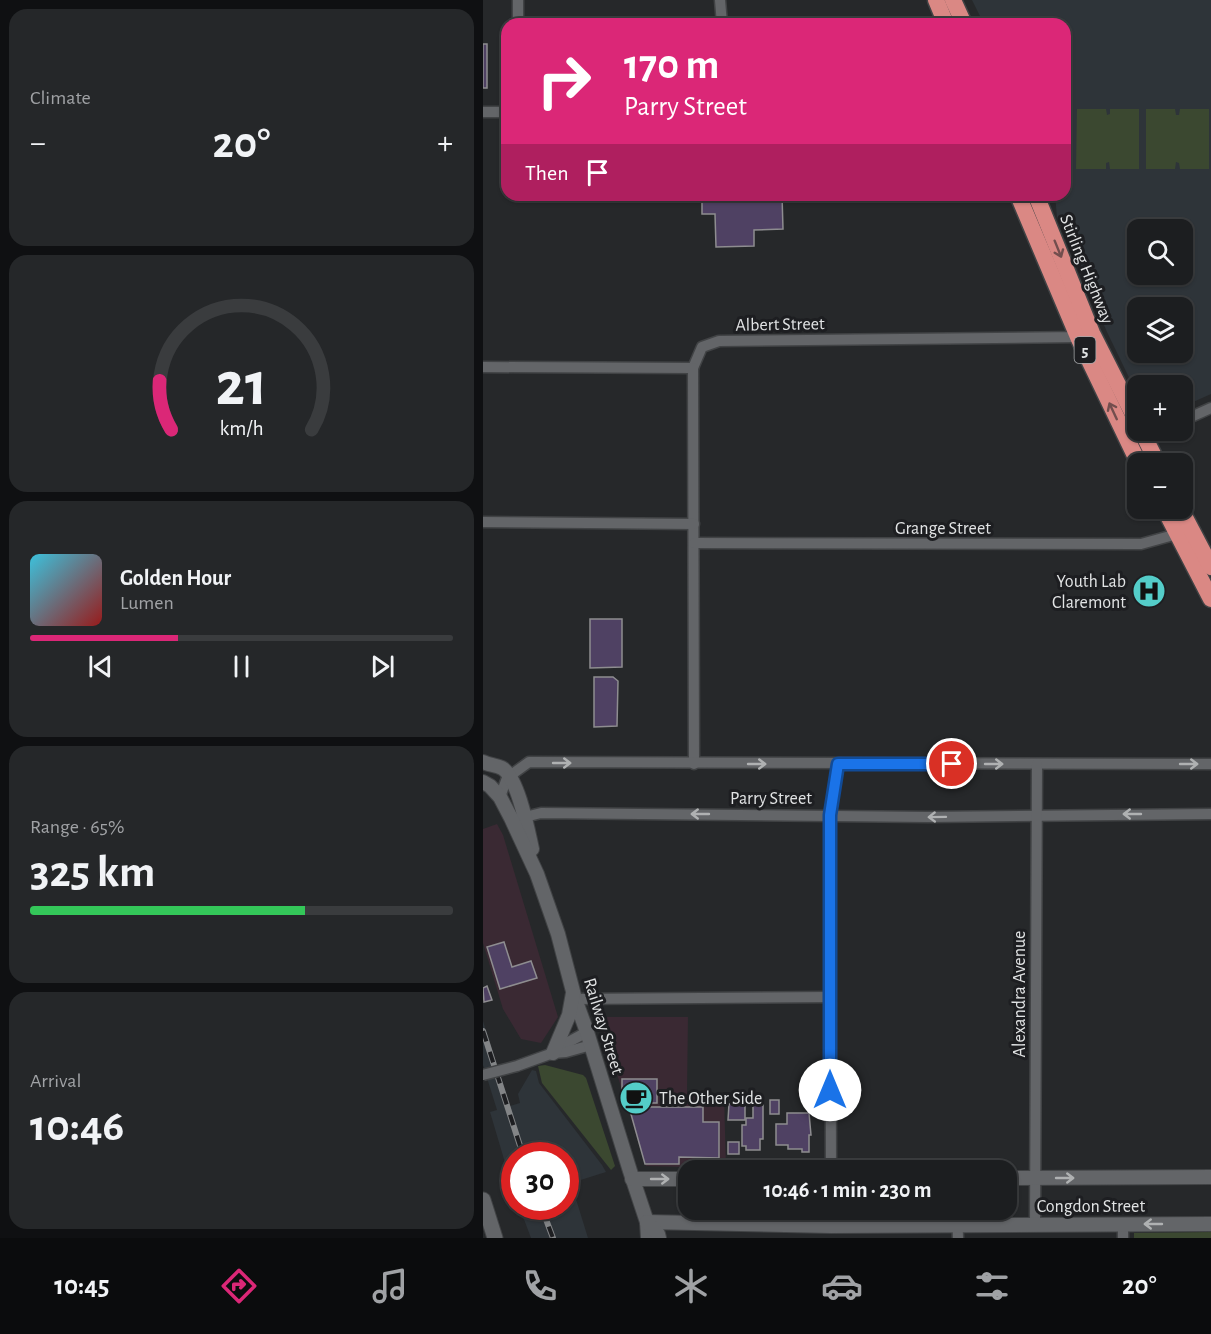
<!DOCTYPE html>
<meta charset="utf-8">
<style>
:root{--surface:#1c1e20;--page:#252729;--text:#f1f3f6;--muted:#a0a2a5;--line:#3a3c3e;--accent:#db2777}
body{margin:0;font-family:"Alegreya Sans",sans-serif;background:var(--page);color:var(--text);height:100vh;display:flex;flex-direction:column;font-size:22px;white-space:nowrap}
*{box-sizing:border-box;margin:0}
p{font-size:20px;color:var(--muted)}
.icon{flex:none;width:33px;height:33px;fill:none;stroke:currentColor;stroke-width:2;stroke-linecap:round;stroke-linejoin:round}
.map{position:relative;flex:1;overflow:hidden}
.side{display:flex;flex-direction:column;gap:9px;padding:9px;background:#0f1012;width:483px}
.side>*{flex:none}
.hud{position:absolute;left:18px;top:18px;width:570px;height:183px;border-radius:18px;box-shadow:0 2px 4px #0004,0 0 0 2px var(--line);background:#db2777;color:#fff;overflow:hidden}
.buttons{position:absolute;left:644px;top:219px;display:grid;gap:12px}
.buttons a{display:grid;place-items:center;width:66px;height:66px;border-radius:12px;background:var(--surface);box-shadow:0 2px 4px #0004,0 0 0 2px var(--line);font-size:30px}
.speed{position:absolute;left:18px;top:1142px;display:flex;gap:12px;font-size:30px;font-weight:700;text-align:center}
.speed>*{display:grid;place-content:center;width:78px;height:78px;border-radius:50%;background:var(--surface);box-shadow:0 2px 4px #0004,0 0 0 2px var(--line);line-height:1}
.speed .limit{border:9px solid #d22;background:#fff;color:#111}
.pin{position:absolute;display:grid;place-items:center;width:51px;height:51px;color:#fff;margin:-26px;border:3px solid #fff;border-radius:50%;box-shadow:0 2px 6px #0007}
.me{position:absolute;width:66px;margin:-33px;rotate:0deg;stroke-linejoin:round;filter:drop-shadow(0 0 4px #0008)}
.turn{display:flex;align-items:center;gap:21px;height:126px;padding:0 24px;font-size:27px}
.turn .icon{width:78px;height:78px;stroke-width:2.5}
.turn b{display:block;font-size:42px;line-height:51px}
.then{display:flex;align-items:center;height:57px;padding:0 24px;background:#0003;gap:12px;font-size:22px}
.big{font-size:45px;font-weight:700;line-height:1.1}
.side .widget{flex:1;display:flex;flex-direction:column;justify-content:center;gap:9px;min-width:0;padding:0 21px;border-radius:18px;background:var(--page)}
.side .dial{align-items:center;gap:0}
.dial svg{height:156px;overflow:visible;fill:none;stroke:var(--line);stroke-width:7;stroke-linecap:round;text-anchor:middle}
.dial text{fill:var(--text);stroke:none}
.song{display:flex;align-items:center;gap:18px}
.cover{width:72px;height:72px;border-radius:9px;background:linear-gradient(135deg,hsl(190 70% 55%),hsl(0 70% 35%))}
.played{height:6px;border-radius:3px;background:linear-gradient(90deg,var(--accent) 35%,var(--line) 35%)}
.keys{display:flex;justify-content:space-around;direction:ltr}
.heat{display:flex;justify-content:space-between;align-items:center;font-size:33px;direction:ltr}
.charge{height:9px;border-radius:4px;background:linear-gradient(90deg,#34c759 65%,var(--line) 0)}
.trip{position:absolute;left:195px;top:1160px;width:339px;height:60px;border-radius:18px;background:var(--surface);box-shadow:0 2px 4px #0004,0 0 0 2px var(--line);font-weight:700;line-height:60px;text-align:center}
.tab-bar{display:flex;height:96px;justify-content:space-around;align-items:center;background:#0b0c0d;color:var(--muted)}
.tab-bar .icon{width:42px;height:42px}
.tab-bar .active{color:var(--accent)}
.tab-bar b{font-size:27px;color:var(--text)}
main{display:flex;flex:1;min-height:0}
.map>svg:first-child{display:block}
.commercial{fill:#3a2933}
.built{fill:#2e3439;fill-rule:evenodd}
.green{fill:#3b4830}
.building{fill:#4f4163;stroke:#8e8d90;stroke-width:1.5}
.lines{fill:none;stroke-linecap:round;stroke-linejoin:round}
.minor-casing{stroke:#414345;stroke-width:13}
.tertiary-casing{stroke:#414345;stroke-width:16}
.secondary-casing{stroke:#414345;stroke-width:17}
.trunk-casing{stroke:#414345;stroke-width:19}
.minor{stroke:#636568;stroke-width:10}
.tertiary{stroke:#636568;stroke-width:14}
.secondary{stroke:#636568;stroke-width:15}
.trunk{stroke:#da8884;stroke-width:16}
.rail-casing{stroke:#838587;stroke-width:6}
.rail{stroke:#1d1e21;stroke-width:4;stroke-dasharray:11;stroke-linecap:butt}
.minor-bridge-casing{stroke:#414345;stroke-width:13;stroke-linecap:butt}
.minor-bridge{stroke:#636568;stroke-width:10}
.oneway{stroke:#724e4e}
.oneway2{stroke:#afb1b2}
.route-casing{stroke:#114b97;stroke-width:15}
.route{stroke:#1a73e8;stroke-width:10}
.labels{text-anchor:middle;stroke-width:6;stroke-linejoin:round;paint-order:stroke}
.shield{fill:#1d1e21;stroke:#a6a8aa;stroke-width:1.5}
.shield-label{font-size:16px;font-weight:bold;fill:#e1e3e4}
.street-label{font-size:18px;fill:#e1e3e4;stroke:#1d1e21}
.poi-label{font-size:18px;fill:#e1e3e4;stroke:#1d1e21;text-anchor:end}
</style>
<main>
<section class="side">
<div class="widget"><p>Climate</p>
<div class="heat"><a>−</a><b class="big">20°</b><a>+</a></div>
</div>
<div class="widget dial"><svg viewBox="0 0 100 80">
<path d="M14 69A42 42 0 1 1 86 69"/>
<path d="M14 69A42 42 0 0 1 8 44" stroke="#db2777"/>
<text x="50" y="56" font-size="32" font-weight="700">21</text>
<text x="50" y="72" font-size="11">km/h</text>
</svg></div>
<div class="widget">
<div class="song"><i class="cover"></i><div><b>Golden Hour</b><p>Lumen</p></div></div>
<div class="played"></div>
<div class="keys"><svg class="icon" aria-label="previous" viewBox="0 0 24 24"><path d="M18 5L8 12l10 7zM5 5v14"/></svg><svg class="icon" aria-label="pause" viewBox="0 0 24 24"><path d="M8 5v14M16 5v14"/></svg><svg class="icon" aria-label="next" viewBox="0 0 24 24"><path d="M6 5l10 7-10 7zM19 5v14"/></svg></div>
</div>
<div class="widget"><p>Range · 65%</p><b class="big">325 km</b><div class="charge"></div></div>
<div class="widget"><p>Arrival</p><b class="big">10:46</b></div>
</section>
<div class="map">
<svg width="728" height="1238" viewBox="0 0 728 1238">
<rect width="100%" height="100%" fill="#26282a"/>
<g class="commercial">
<polygon points="14,824 20,835 75,1017 58,1043 38,1039 20,1009 0,943 0,829"/>
<polygon points="116,1017 205,1017 204,1093 241,1094 243,1168 163,1166"/>
</g>
<g class="built">
<path d="M489 0H728V394L699 407V386H654V394L624 332 574 217 572 195H582V24H501ZM654 230H699V274H654ZM654 308H699V352H654Z"/>
<polygon points="0,1021 27,1106 37,1103 35,1094 49,1070 53,1071 56,1083 119,1165 123,1172 88,1183 105,1238 48,1238 36,1206 82,1206 82,1155 32,1155 31,1193 7,1112 14,1110 0,1065"/>
</g>
<g class="green">
<polygon points="594,109 623,109 624,115 627,114 627,109 656,109 656,169 627,169 626,162 623,163 623,169 593,169"/>
<polygon points="663,109 692,109 693,115 696,115 697,109 726,109 726,169 697,169 696,163 693,162 692,169 663,169"/>
<polygon points="62,1065 100,1075 103,1078 132,1166 128,1170 59,1083 55,1066"/>
<polygon points="728,1232 728,1238 651,1238 651,1233"/>
</g>
<g class="building">
<rect x="0" y="44" width="4" height="44"/>
<polygon points="219,195 299,195 300,229 271,230 271,246 233,247 232,214 219,214"/>
<polygon points="107,619 139,619 139,667 107,668"/>
<polygon points="111,677 130,677 135,681 134,726 111,727"/>
<polygon points="21,942 29,967 48,961 54,978 17,989 4,947"/>
<polygon points="4,986 9,1000 1,1002 0,988"/>
<polygon points="139,1079 174,1079 174,1103 149,1103 149,1092 139,1092"/>
<rect x="287" y="1100" width="9" height="14"/>
<polygon points="270,1102 280,1102 280,1139 277,1139 277,1150 263,1150 263,1146 259,1146 259,1125 263,1125 263,1118 270,1118"/>
<polygon points="246,1104 262,1104 262,1120 245,1120"/>
<polygon points="146,1107 220,1107 220,1122 236,1122 236,1158 196,1157 196,1164 162,1164"/>
<polygon points="304,1113 326,1113 328,1135 326,1135 326,1152 319,1152 319,1149 305,1149 305,1145 293,1145 293,1124 304,1124"/>
<rect x="245" y="1142" width="11" height="12"/>
</g>
<g class="lines">
<g class="minor-casing">
<g id="minor">
<polyline points="35,0 35,20"/>
<polyline points="237,0 239,24"/>
<polyline points="0,112 24,112"/>
<polyline points="0,367 210,368 219,347 236,341 595,337 600,335"/>
<polyline points="210,368 211,764"/>
<polyline points="699,421 728,408"/>
<polyline points="663,439 679,430"/>
<polyline points="0,522 211,524"/>
<polyline points="211,543 658,544 687,536 698,531"/>
<polyline points="17,797 24,778 46,762 728,764"/>
<polyline points="36,818 42,817 58,813 445,817 728,814"/>
<polyline points="92,999 347,997"/>
<polyline points="71,1053 80,1045 104,1032"/>
<polyline points="34,1066 70,1053 83,1052 108,1045"/>
<polyline points="348,1170 347,815 355,764"/>
<polyline points="474,1209 475,1238"/>
<polyline points="640,1224 640,1238"/>
<polyline points="552,1225 554,764"/>
<polyline points="348,1226 348,1209"/>
</g>
</g>
<g class="tertiary-casing">
<g id="tertiary">
<path d="M0 762C6 765 13 765 19 768 35 777 45 831 49 849"/>
<polyline points="0,782 7,786 17,797 28,818 54,874 75,934 92,999 104,1032 147,1171 164,1222 165,1238"/>
<polyline points="70,1053 86,1015 90,993"/>
<polyline points="524,1178 728,1177"/>
<polyline points="149,1179 206,1179"/>
<polyline points="164,1222 348,1226 728,1224"/>
<polyline points="164,1222 175,1234 176,1238"/>
</g>
</g>
<g class="secondary-casing">
<polyline id="secondary" points="0,1200 12,1238"/>
</g>
<g class="trunk-casing">
<g id="trunk">
<polyline points="453,0 463,24"/>
<polyline points="470,0 481,24"/>
<polyline points="535,195 595,337 656,464"/>
<polyline points="553,195 609,333 654,422"/>
<polyline points="658,430 675,464"/>
<polyline points="681,508 728,599"/>
<polyline points="697,508 728,567"/>
</g>
</g>
<use href="#minor" class="minor"/>
<use href="#tertiary" class="tertiary"/>
<use href="#secondary" class="secondary"/>
<use href="#trunk" class="trunk"/>
<g class="rail-casing">
<g id="rail">
<polyline points="0,1031 40,1155"/>
<polyline points="58,1206 70,1238"/>
</g>
</g>
<use href="#rail" class="rail"/>
<g class="minor-bridge-casing">
<polyline id="minor-bridge" points="0,1075 34,1066"/>
</g>
<use href="#minor-bridge" class="minor-bridge"/>
</g>
<defs><path id="oneway-shaft" d="M-6 0H5M1.5-3L5.5 0L1.5 3" fill="none" stroke-width="1.6" stroke-linecap="round" stroke-linejoin="round" transform="scale(1.5)"/></defs>
<g class="oneway">
<use href="#oneway-shaft" transform="translate(575 249) rotate(68)"/>
<use href="#oneway-shaft" transform="translate(630 411) rotate(-115)"/>
</g>
<g class="oneway2">
<use href="#oneway-shaft" transform="translate(79 763)"/>
<use href="#oneway-shaft" transform="translate(274 764)"/>
<use href="#oneway-shaft" transform="translate(511 764)"/>
<use href="#oneway-shaft" transform="translate(706 764)"/>
<use href="#oneway-shaft" transform="translate(217 814) rotate(-180)"/>
<use href="#oneway-shaft" transform="translate(649 814) rotate(180)"/>
<use href="#oneway-shaft" transform="translate(454 817) rotate(179)"/>
<use href="#oneway-shaft" transform="translate(582 1178)"/>
<use href="#oneway-shaft" transform="translate(177 1179)"/>
<use href="#oneway-shaft" transform="translate(670 1224) rotate(180)"/>
</g>
<g class="lines">
<g class="route-casing">
<polyline id="route" points="347,1090 347,815 355,764 469,764"/>
</g>
<use href="#route" class="route"/>
</g>
<defs>
<g id="hospital-disc" transform="scale(1.725)"><circle r="9.5" fill="#54cdc9" stroke="#1d1e21"/><path d="M-5-5h3v3.5h4V-5h3V5h-3V1.5h-4V5h-3Z" fill="#111"/></g>
<g id="cafe-disc" transform="scale(1.725)"><circle r="9.5" fill="#54cdc9" stroke="#1d1e21"/><path d="M-5.5-4.5H6V0H3Q3 3.5 0 3.5H-2.5Q-5.5 3.5-5.5 0ZM3-3.2v2h1.7v-2ZM-6 4.5H4V6H-6Z" fill="#111"/></g>
</defs>
<g fill-rule="evenodd">
<use href="#hospital-disc" x="666" y="591"/>
<use href="#cafe-disc" x="153" y="1098"/>
</g>
<g class="labels">
<rect class="shield" x="591.5" y="337" width="21" height="26" rx="4.5"/>
<g class="shield-label">
<text x="602" y="356">5</text>
</g>
<g class="street-label">
<text transform="translate(604 269) rotate(68)" y="6">Stirling Highway</text>
<text transform="translate(297 324) rotate(-1)" y="6">Albert Street</text>
<text x="460" y="534">Grange Street</text>
<text x="288" y="804">Parry Street</text>
<text transform="translate(536 994) rotate(-90)" y="6">Alexandra Avenue</text>
<text transform="translate(121 1026) rotate(73)" y="6">Railway Street</text>
<text x="608" y="1212">Congdon Street</text>
</g>
<g class="poi-label">
<text x="643" y="587">Youth Lab<tspan x="643" dy="21">Claremont</tspan></text>
<text x="176" y="1104" text-anchor="start">The Other Side</text>
</g>
</g>
</svg>
<div class="buttons">
<a><svg class="icon" aria-label="search" viewBox="0 0 24 24"><circle cx="10" cy="10" r="6"/><path d="M15 15l6 6"/></svg></a>
<a><svg class="icon" aria-label="layers" viewBox="0 0 24 24"><path d="M12 4l9 5-9 5-9-5zM3 14l9 5 9-5"/></svg></a>
<a>+</a>
<a>−</a>
</div>
<div class="speed"><div class="limit">30</div></div>
<div class="pin" style="left:469px;top:764px;background:#d93025"><svg class="icon" aria-label="arrive" viewBox="0 0 24 24"><path d="M6 21V4h12l-3 4 3 4H6"/></svg></div>
<svg class="me" style="left:347px;top:1090px" viewBox="-20 -20 40 40"><circle r="19" fill="#fff"/><path d="M0-13L10 11 0 6-10 11z" fill="#1a73e8"/></svg>
<div class="trip">10:46 · 1 min · 230 m</div>
<div class="hud">
<div class="turn"><svg class="icon" aria-label="right" viewBox="0 0 24 24"><path d="M7 20v-9h11M14 6l5 5-5 5"/></svg><div><b>170 m</b>Parry Street</div></div>
<div class="then">Then<svg class="icon" aria-label="arrive" viewBox="0 0 24 24"><path d="M6 21V4h12l-3 4 3 4H6"/></svg></div>
</div>
</div>
</main>
<nav class="tab-bar">
<b>10:45</b>
<svg class="icon active" aria-label="directions" viewBox="0 0 24 24"><path d="M12 3l9 9-9 9-9-9zM9 14v-3h6M13 9l2 2-2 2"/></svg>
<svg class="icon" aria-label="music" viewBox="0 0 24 24"><path d="M9 18V5l10-2v13"/><circle cx="6" cy="18" r="3"/><circle cx="16" cy="16" r="3"/></svg>
<svg class="icon" aria-label="phone" viewBox="0 0 24 24"><path d="M5 4h4l2 5-3 2q2 4 5 5l2-3 5 2v4C11 20 4 13 5 4z"/></svg>
<svg class="icon" aria-label="climate" viewBox="0 0 24 24"><path d="M12 3v18M4 7l16 10M4 17L20 7"/></svg>
<svg class="icon" aria-label="car" viewBox="0 0 24 24"><path d="M5 17H2v-5l4-1 3-4h7l3 4 3 1v5h-3M9 17h6M6 11h13"/><circle cx="7" cy="17" r="2"/><circle cx="17" cy="17" r="2"/></svg>
<svg class="icon" aria-label="filters" viewBox="0 0 24 24"><path d="M4 7h16M4 17h16"/><circle cx="9" cy="7" r="2"/><circle cx="15" cy="17" r="2"/></svg>
<b>20°</b>
</nav>
